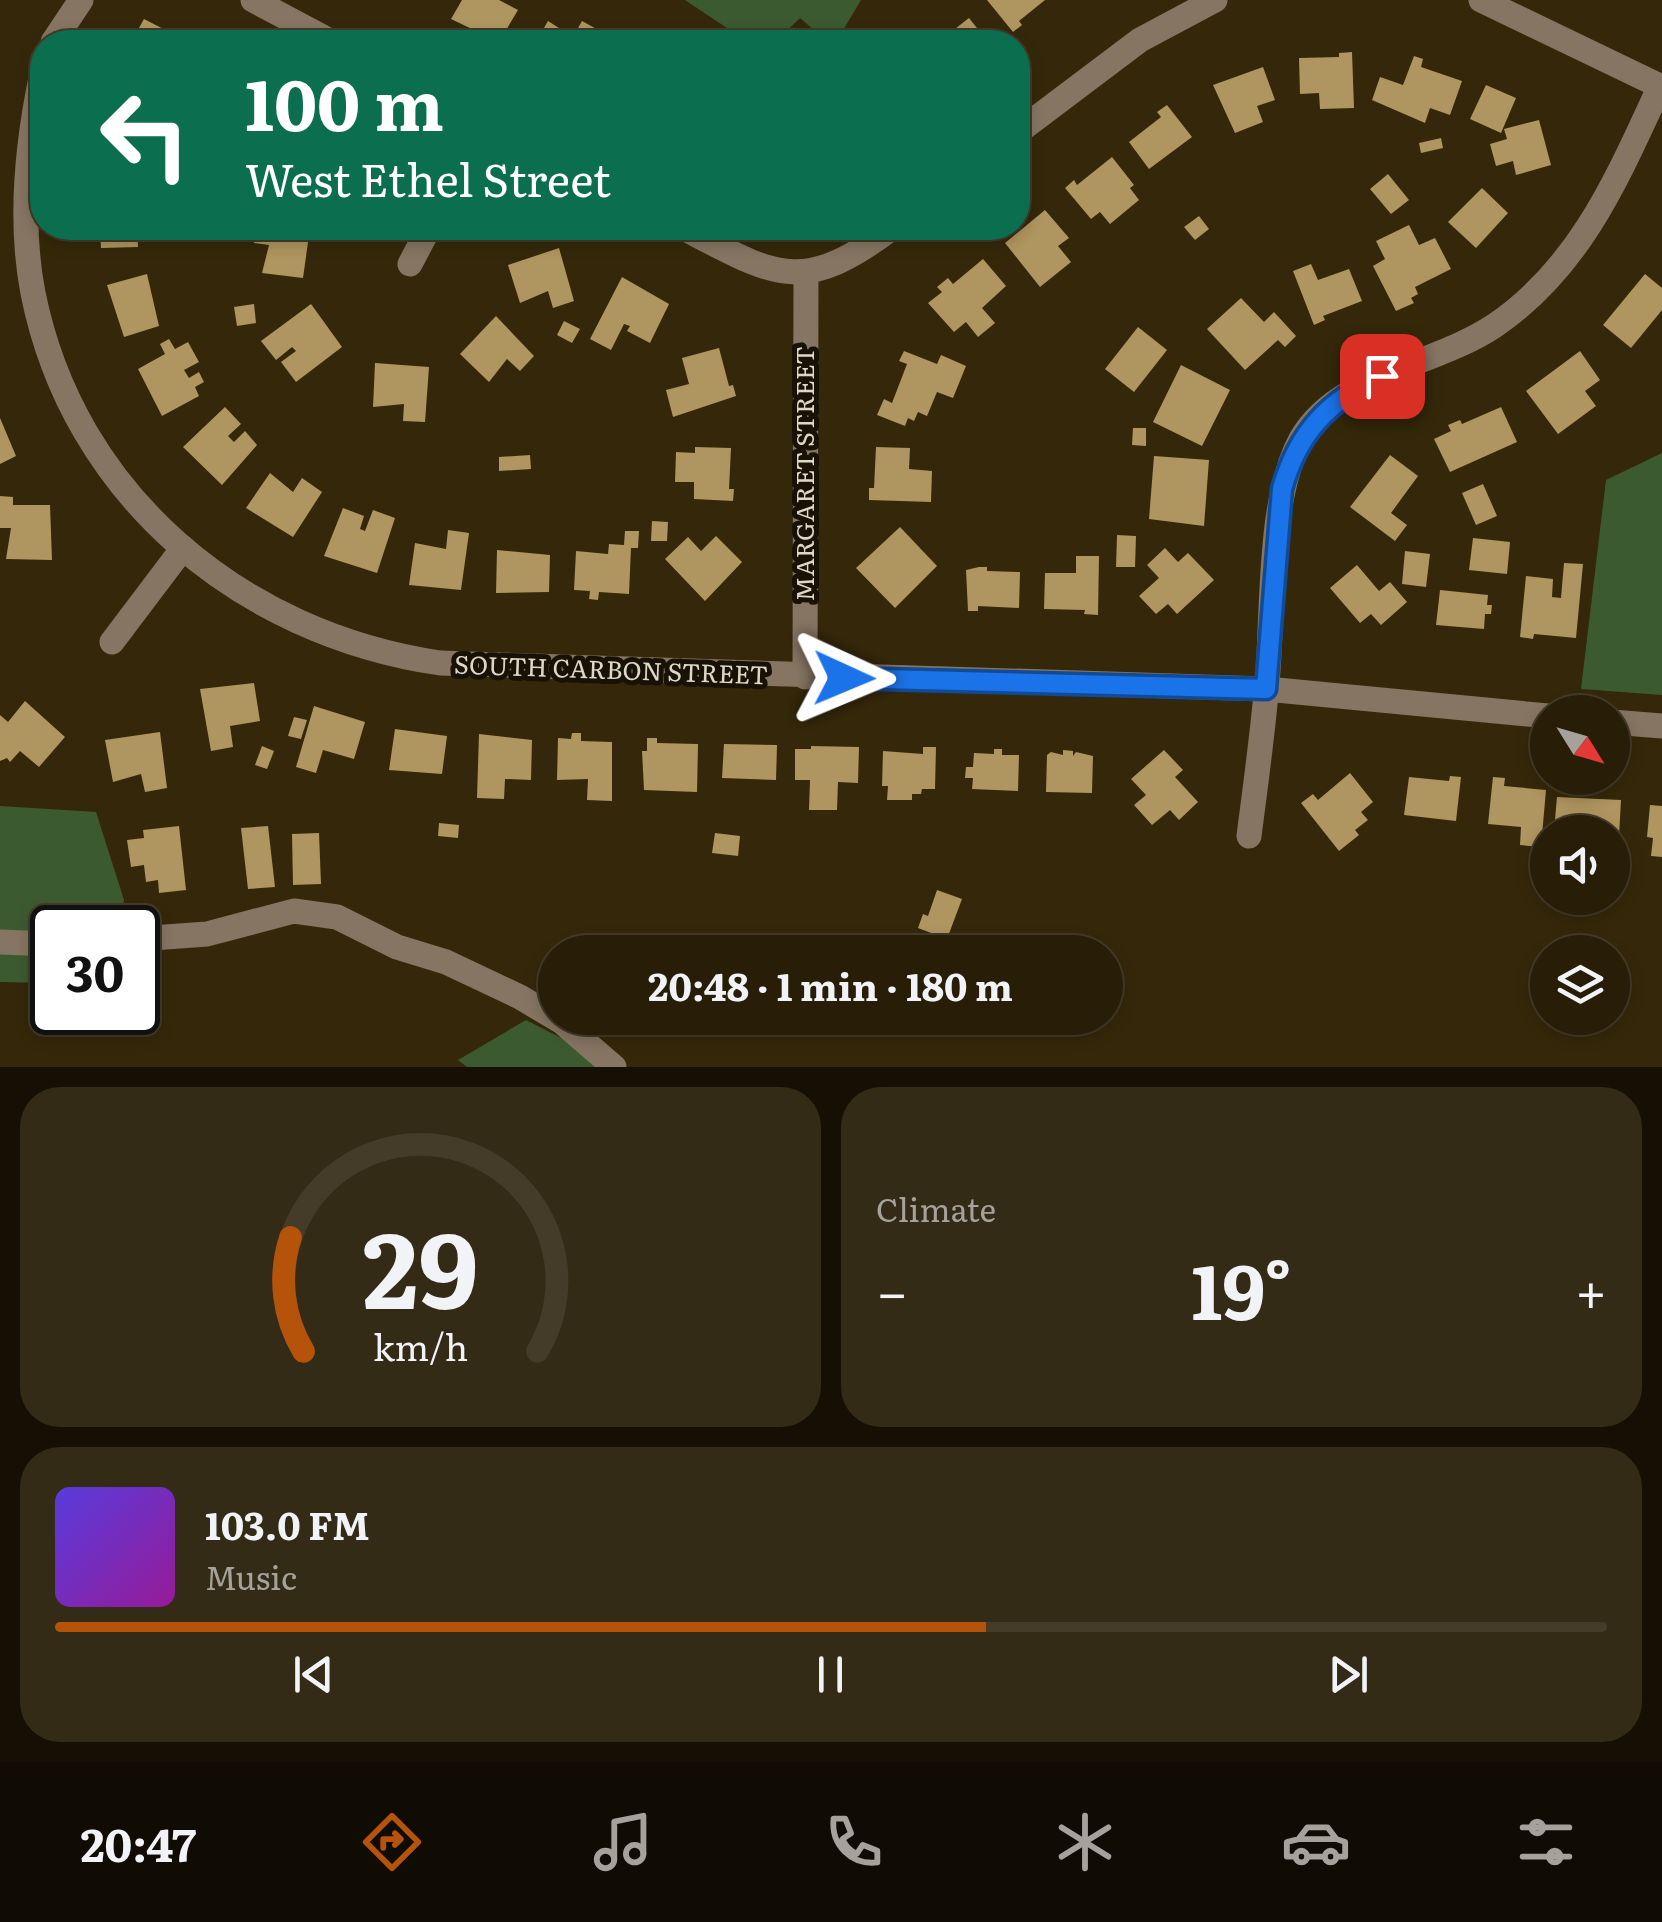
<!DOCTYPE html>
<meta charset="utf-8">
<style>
:root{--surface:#281e08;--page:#342b16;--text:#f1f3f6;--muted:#a5a29c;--line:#443c29;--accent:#b45309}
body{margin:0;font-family:Literata,serif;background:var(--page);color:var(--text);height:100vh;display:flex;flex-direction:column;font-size:38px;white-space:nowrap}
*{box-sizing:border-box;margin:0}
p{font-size:32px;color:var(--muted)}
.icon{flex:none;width:55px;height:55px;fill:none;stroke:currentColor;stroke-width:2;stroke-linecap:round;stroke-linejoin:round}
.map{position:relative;height:1067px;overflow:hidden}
.sheet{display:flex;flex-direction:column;gap:20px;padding:20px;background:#161004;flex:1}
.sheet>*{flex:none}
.guide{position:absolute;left:30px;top:30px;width:1000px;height:210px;border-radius:40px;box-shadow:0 5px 15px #0003,0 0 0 2px var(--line);background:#0b6e4f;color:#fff;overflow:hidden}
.needle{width:65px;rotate:127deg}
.tools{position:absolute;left:1530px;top:695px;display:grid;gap:20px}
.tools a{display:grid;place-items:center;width:100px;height:100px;border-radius:50%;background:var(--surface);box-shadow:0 5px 15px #0003,0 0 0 2px var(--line);font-size:50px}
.speed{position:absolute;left:30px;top:905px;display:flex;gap:20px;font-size:50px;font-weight:700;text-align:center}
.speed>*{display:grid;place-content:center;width:130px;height:130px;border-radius:50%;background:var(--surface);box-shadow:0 5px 15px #0003,0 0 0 2px var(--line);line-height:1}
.speed .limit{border:5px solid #111;border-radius:15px;background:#fff;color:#111}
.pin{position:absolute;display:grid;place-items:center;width:85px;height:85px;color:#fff;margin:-42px;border-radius:20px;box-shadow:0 5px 15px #0006}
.me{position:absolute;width:110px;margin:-55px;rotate:91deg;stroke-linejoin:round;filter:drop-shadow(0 0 8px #0008)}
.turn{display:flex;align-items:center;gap:35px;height:210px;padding:0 50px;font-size:45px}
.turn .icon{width:130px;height:130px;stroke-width:2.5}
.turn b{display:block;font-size:70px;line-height:85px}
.big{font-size:75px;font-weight:700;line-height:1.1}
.sheet .widget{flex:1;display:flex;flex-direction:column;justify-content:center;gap:15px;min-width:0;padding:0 35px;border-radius:40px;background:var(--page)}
.sheet .dial{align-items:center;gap:0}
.dial svg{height:260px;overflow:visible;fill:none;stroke:var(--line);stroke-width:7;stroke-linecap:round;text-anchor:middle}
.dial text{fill:var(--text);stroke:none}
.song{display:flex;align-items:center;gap:30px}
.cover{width:120px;height:120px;border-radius:15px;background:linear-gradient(135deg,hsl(250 70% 55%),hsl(300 70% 35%))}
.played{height:10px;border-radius:5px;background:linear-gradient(90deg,var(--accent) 60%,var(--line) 60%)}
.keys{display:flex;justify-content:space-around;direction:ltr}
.heat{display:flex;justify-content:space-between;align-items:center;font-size:55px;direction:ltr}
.sheet .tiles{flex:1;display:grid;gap:20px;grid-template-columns:1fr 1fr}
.widget:last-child{grid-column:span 2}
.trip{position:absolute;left:538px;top:935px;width:585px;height:100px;border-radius:50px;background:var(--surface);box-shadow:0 5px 15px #0003,0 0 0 2px var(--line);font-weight:700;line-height:100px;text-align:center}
.menu{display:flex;height:160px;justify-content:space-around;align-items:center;background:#100c03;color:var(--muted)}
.menu .icon{width:70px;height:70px}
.menu .on{color:var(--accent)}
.menu b{font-size:45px;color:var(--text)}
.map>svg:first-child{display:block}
.green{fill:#3c5a30}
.building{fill:#af955f}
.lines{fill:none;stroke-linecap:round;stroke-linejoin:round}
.minor{stroke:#867562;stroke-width:25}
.route-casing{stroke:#114b97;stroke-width:25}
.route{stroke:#1a73e8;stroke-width:18}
.labels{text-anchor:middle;stroke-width:10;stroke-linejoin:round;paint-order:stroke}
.street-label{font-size:25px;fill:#dfd6c6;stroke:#181206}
</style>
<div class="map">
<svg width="1662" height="1067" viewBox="0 0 1662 1067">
<rect width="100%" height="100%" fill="#35280a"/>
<g class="green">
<polygon points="685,0 861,0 836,42 828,42 800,18 775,42 748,42"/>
<polygon points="1662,453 1662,695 1581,689 1606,480"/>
<polygon points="0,806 96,812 124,900 118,927 52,928 52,983 0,982"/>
<polygon points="526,1020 579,1047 597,1067 467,1067 458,1060"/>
</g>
<g class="building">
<polygon points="462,0 499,0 518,10 499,42 451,19"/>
<polygon points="987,0 1045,0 1019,21 1022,25 1013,32"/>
<polygon points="969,18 988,42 938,42"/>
<polygon points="144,19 177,36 185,42 131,42"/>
<polygon points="548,21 573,37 582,21 602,32 597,42 536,42"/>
<polygon points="1352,52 1354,108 1320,109 1319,93 1300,94 1299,58 1339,57 1339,53"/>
<polygon points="1414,56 1423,59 1421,67 1462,81 1450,115 1430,108 1425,123 1372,100 1380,77 1403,85"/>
<polygon points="1263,67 1275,100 1257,106 1263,122 1235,133 1213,85"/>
<polygon points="1486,85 1516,98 1501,133 1470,119"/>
<polygon points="1167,105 1192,137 1149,169 1129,142 1161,117 1157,112"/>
<polygon points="1539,120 1551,165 1516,175 1513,161 1496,166 1490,144 1507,139 1504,129"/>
<polygon points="1441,138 1443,148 1421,153 1419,143"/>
<polygon points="1112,157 1134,185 1130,188 1139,200 1110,224 1100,212 1091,219 1065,188 1074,180 1077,185"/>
<polygon points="1388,174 1409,200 1391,214 1370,189"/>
<polygon points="1482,188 1508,213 1476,248 1448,222"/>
<polygon points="1045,210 1069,238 1058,246 1071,262 1040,287 1005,243"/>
<polygon points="1199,216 1209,229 1195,240 1184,227"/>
<polygon points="1409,225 1419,245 1435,238 1451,269 1415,287 1418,294 1411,298 1414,303 1396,311 1373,266 1385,259 1376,241"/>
<polygon points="100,228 137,228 138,247 101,248"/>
<polygon points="256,228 310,228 303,278 262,273 269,245 254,243"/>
<polygon points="559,248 574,301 553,308 548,291 520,303 508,265"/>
<polygon points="983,259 1006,286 982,308 995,323 978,337 966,322 954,332 928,303 942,292 937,287 948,278 953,284"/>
<polygon points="1311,264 1318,280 1349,269 1362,301 1323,316 1325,320 1314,325 1293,271"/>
<polygon points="147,274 159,326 124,337 107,285"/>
<polygon points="1645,274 1662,288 1662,310 1631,348 1603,325"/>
<polygon points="622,277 669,304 650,343 627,331 630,326 624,324 611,350 590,339"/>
<polygon points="1241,298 1264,322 1274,312 1296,336 1285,347 1278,340 1245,370 1207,329"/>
<polygon points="254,304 256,323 237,326 234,307"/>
<polygon points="311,304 342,347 296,382 281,362 296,351 292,347 276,360 261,341"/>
<polygon points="496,316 534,356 520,371 507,359 489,382 460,354"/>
<polygon points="564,321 580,329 572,343 557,335"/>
<polygon points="1138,327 1167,350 1134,392 1105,369"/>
<polygon points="169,339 175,349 188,342 199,362 184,370 189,378 199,372 204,382 195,387 199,396 162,416 138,369 165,354 160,344"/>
<polygon points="719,348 729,386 733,385 736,396 673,417 666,390 689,384 682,358"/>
<polygon points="904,351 937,364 941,355 966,366 953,398 937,392 927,416 918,412 914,421 908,418 905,426 877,415 884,399 892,403 907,364 899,361"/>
<polygon points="1580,351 1600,380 1585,391 1596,406 1558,434 1526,391"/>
<polygon points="375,363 429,367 425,422 403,421 404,404 373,407"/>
<polygon points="1181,365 1230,390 1202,446 1153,422"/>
<polygon points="225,407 241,424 228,436 234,442 245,431 257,445 222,485 183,447"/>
<polygon points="1501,407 1517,442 1450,472 1434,439 1451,431 1448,425 1460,420 1462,424"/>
<polygon points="0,418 16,456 0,464"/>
<polygon points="1133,428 1146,428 1146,446 1132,445"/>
<polygon points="695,447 731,448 729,489 734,489 733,501 694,499 694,482 675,482 676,452 695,453"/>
<polygon points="876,447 910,448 909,469 932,471 931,502 869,500 869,488 874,488"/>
<polygon points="530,455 531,469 499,471 499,457"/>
<polygon points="1390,455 1418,476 1391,513 1407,525 1395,541 1350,507"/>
<polygon points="1154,456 1209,460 1204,526 1149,519"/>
<polygon points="270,473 293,492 302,478 322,492 293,537 246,508"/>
<polygon points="1483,484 1497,516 1476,525 1462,493"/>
<polygon points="0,496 13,497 13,505 50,505 52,560 6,559 11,528 0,528"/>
<polygon points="343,508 364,516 360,529 365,531 373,510 395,518 377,573 324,556"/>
<polygon points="652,521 668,522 667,541 651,541"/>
<polygon points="900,527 937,566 895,608 856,568"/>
<polygon points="448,530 469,533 461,590 409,585 415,543 446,549"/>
<polygon points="625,531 639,531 638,548 631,548 629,594 599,592 598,600 589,599 590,591 574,590 576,551 608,554 609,544 624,545"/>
<polygon points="1117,535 1136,536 1135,567 1116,567"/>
<polygon points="716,536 742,562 705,601 665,559 688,537 701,551"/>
<polygon points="1473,538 1510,542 1507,574 1469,570"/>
<polygon points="1165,548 1178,562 1188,553 1214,580 1177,614 1168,604 1156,614 1139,596 1159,578 1147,565"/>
<polygon points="497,550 550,555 549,592 496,593"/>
<polygon points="1405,551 1430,554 1426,587 1402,584"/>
<polygon points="1076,556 1099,556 1098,615 1084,614 1085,610 1044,609 1045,573 1076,573"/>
<polygon points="1564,563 1583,564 1576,638 1534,634 1533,639 1520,637 1526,576 1553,579 1552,597 1561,598"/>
<polygon points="1357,565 1379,591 1390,582 1407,602 1381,625 1371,614 1360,623 1330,588"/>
<polygon points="979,567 987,567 987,571 1020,572 1019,608 978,606 978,611 968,611 966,570"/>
<polygon points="1440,590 1488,595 1487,605 1492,605 1491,614 1485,614 1484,629 1436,625"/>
<polygon points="254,683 260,721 230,726 233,747 211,751 200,689"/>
<polygon points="25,701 65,737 39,767 20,751 10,762 7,758 0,761 0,715 8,722"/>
<polygon points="314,706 365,722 354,759 323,750 316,773 296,767"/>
<polygon points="294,717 307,720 301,739 288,736"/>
<polygon points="395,729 447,736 442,774 389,770"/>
<polygon points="160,732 167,788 145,792 141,774 113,782 105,740"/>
<polygon points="572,733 581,733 581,741 612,742 612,801 587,800 588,779 557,780 558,738 571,739"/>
<polygon points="479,734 532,740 531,780 505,779 504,799 477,798"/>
<polygon points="647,738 657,738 657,743 698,744 697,792 644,790 642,751 647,751"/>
<polygon points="724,744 777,745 776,780 722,778"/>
<polygon points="262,746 274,751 267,769 255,765"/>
<polygon points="811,746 859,747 858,783 838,782 837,810 809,810 810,780 795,780 795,749 811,749"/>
<polygon points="923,747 936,747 935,789 922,789 921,794 912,794 912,800 887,800 888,786 882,786 883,751 923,754"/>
<polygon points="994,749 1002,749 1002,755 1019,755 1018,791 972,789 973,778 965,778 966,767 973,767 974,753 994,754"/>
<polygon points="1063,750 1073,751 1073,756 1076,752 1093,756 1092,793 1046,792 1047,755 1051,752 1063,755"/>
<polygon points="1164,750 1183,770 1175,777 1198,802 1179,820 1170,810 1152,825 1134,805 1146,795 1131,779"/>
<polygon points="1350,773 1373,802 1361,812 1368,820 1355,830 1359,835 1339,851 1301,803 1313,794 1318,800"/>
<polygon points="1450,776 1461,777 1456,821 1404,815 1409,777 1449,781"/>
<polygon points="1493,777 1505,778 1504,786 1546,790 1541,847 1520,845 1521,827 1488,824"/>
<polygon points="1557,797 1621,800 1619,836 1554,831"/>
<polygon points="1650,805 1662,806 1662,857 1651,856 1653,838 1647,837"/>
<polygon points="439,823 459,825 458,838 438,836"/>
<polygon points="179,826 186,890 159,893 158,880 146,882 144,865 131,867 127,840 144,838 143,830"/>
<polygon points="268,826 275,887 248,889 241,828"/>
<polygon points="319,833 321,884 293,885 292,834"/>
<polygon points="715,833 740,836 738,856 712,853"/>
<polygon points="937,890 962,899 947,939 918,928 923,914 928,916"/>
<polygon points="819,935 849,937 849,952 818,952"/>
</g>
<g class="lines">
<g class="minor">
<polyline points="253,0 332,42"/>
<polyline points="1481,0 1662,87"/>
<polyline points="53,42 81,0"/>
<path d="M42 73C27 144 19 221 33 293 73 495 241 634 440 663L1266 689 1548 716"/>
<polyline points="1018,132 1140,40 1215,0"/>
<path d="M683 228C776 276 801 296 892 228"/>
<polyline points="410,264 429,228"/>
<polyline points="112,642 183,548"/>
<polyline points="805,677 806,272"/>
<polyline points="1612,722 1662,726"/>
<path d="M1249 836C1256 781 1264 726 1268 670 1273 602 1269 498 1301 439 1337 375 1434 366 1494 326 1580 268 1618 177 1660 86"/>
<polyline points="138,939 207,934 294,911 337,917 397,947 446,962 520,997 562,1022 614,1067"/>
<polyline points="0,942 52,944"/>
</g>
</g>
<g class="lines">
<g class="route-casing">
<path id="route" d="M844 678 1266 689 1282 489C1298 432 1329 400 1382 376"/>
</g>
<use href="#route" class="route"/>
</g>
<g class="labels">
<g class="street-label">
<text transform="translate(805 474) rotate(-90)" y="9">MARGARET STREET</text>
<text transform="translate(611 670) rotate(2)" y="9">SOUTH CARBON STREET</text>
</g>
</g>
</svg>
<div class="tools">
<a><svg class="needle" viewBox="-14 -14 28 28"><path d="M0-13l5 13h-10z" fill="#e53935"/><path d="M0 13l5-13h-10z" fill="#a5a29c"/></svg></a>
<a><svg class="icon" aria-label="sound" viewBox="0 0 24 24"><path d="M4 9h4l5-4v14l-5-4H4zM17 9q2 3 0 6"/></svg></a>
<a><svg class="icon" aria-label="layers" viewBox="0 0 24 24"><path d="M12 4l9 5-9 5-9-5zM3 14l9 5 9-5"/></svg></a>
</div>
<div class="speed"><div class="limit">30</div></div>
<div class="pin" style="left:1382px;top:376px;background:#d93025"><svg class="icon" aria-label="arrive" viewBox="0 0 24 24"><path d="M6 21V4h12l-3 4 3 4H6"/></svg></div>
<svg class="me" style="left:844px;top:678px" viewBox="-20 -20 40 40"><path d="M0-17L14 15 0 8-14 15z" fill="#1a73e8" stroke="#fff" stroke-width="4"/></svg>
<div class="trip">20:48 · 1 min · 180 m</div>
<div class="guide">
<div class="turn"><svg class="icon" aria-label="left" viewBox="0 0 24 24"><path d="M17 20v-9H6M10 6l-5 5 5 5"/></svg><div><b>100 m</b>West Ethel Street</div></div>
</div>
</div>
<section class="sheet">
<div class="tiles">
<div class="widget dial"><svg viewBox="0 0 100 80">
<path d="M14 69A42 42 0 1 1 86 69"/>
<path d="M14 69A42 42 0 0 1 10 34" stroke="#b45309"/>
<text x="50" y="56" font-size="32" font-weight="700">29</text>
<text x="50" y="72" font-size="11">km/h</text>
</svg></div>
<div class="widget"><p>Climate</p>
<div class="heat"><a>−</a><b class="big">19°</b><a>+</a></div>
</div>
<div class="widget">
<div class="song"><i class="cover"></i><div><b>103.0 FM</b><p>Music</p></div></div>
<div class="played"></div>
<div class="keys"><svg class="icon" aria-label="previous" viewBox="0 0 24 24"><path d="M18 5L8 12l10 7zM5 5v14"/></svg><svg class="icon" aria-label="pause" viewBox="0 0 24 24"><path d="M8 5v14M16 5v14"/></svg><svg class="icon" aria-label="next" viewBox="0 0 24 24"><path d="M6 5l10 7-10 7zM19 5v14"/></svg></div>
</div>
</div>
</section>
<nav class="menu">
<b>20:47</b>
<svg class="icon on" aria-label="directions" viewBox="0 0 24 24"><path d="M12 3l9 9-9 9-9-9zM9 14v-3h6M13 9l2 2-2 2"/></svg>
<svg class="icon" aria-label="music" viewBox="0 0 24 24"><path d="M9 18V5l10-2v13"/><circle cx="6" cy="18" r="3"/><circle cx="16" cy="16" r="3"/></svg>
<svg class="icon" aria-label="phone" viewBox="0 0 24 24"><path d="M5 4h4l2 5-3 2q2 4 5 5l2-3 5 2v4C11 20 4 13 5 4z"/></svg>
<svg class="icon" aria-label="climate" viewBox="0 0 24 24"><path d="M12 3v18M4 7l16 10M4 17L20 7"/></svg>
<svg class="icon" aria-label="car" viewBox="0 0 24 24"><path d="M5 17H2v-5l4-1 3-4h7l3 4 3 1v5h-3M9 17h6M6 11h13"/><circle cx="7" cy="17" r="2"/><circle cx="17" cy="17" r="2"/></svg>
<svg class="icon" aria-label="filters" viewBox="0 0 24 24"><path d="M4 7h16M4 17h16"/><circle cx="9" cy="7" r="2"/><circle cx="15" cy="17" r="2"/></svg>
</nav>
